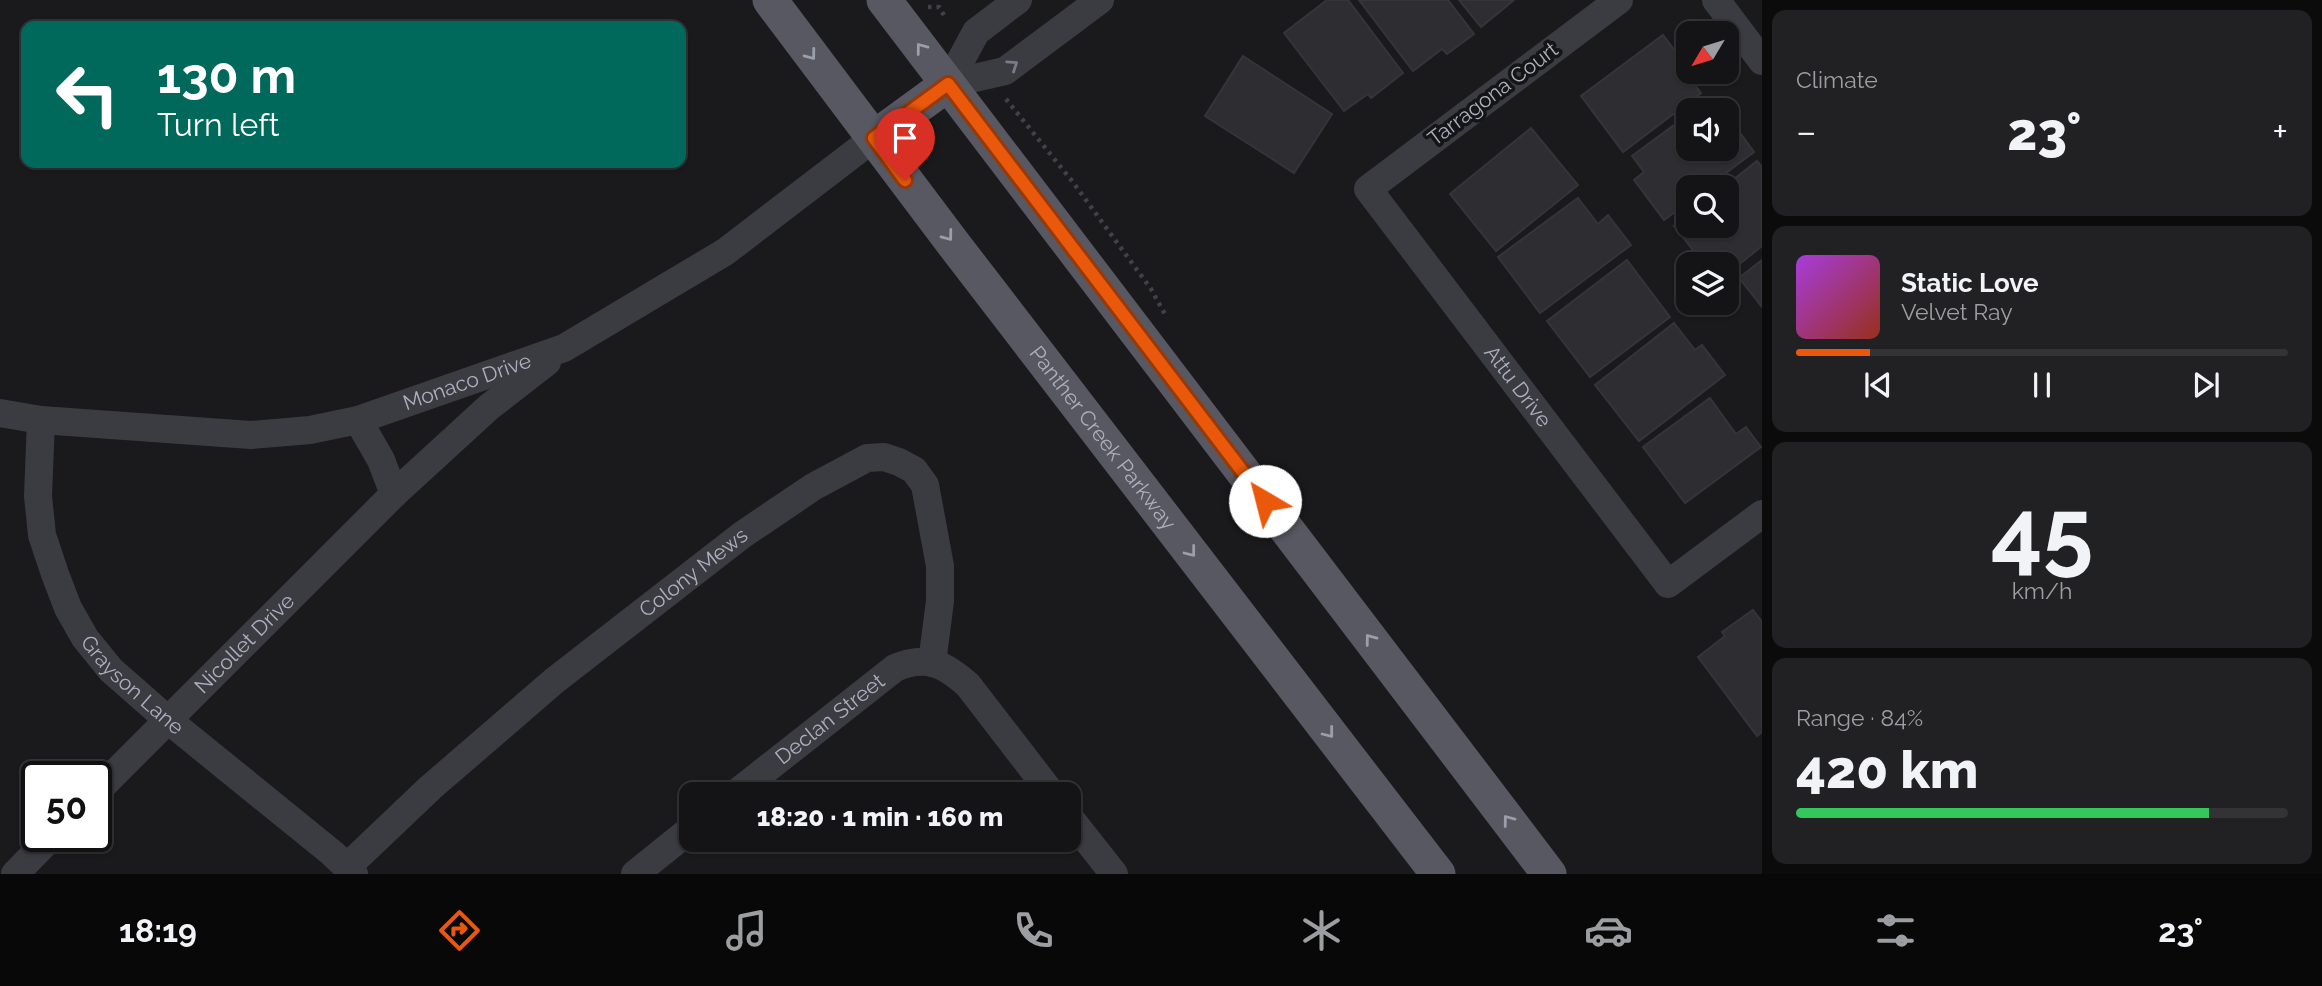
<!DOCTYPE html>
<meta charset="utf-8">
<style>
:root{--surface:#141416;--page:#212123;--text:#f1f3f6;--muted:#9d9ea1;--line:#333335;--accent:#ea580c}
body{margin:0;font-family:Raleway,sans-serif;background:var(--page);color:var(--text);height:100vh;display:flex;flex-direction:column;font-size:26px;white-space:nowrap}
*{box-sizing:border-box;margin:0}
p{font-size:23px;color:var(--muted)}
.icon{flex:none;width:38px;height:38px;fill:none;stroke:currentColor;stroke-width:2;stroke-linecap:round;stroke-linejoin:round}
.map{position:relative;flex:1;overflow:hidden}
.sheet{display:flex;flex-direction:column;gap:10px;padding:10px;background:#0b0b0c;width:560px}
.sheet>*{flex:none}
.guide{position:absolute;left:21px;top:21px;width:665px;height:147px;border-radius:14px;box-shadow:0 2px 5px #0004,0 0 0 2px var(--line);background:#00695c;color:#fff;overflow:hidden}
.needle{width:46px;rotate:232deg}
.tools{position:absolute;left:1676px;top:21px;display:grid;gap:14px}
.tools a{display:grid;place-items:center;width:63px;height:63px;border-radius:14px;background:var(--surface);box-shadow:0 2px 5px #0004,0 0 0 2px var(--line);font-size:35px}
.speed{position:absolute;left:21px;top:761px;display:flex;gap:14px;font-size:35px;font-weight:700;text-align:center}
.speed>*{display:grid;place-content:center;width:91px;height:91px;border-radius:50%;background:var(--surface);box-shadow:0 2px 5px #0004,0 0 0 2px var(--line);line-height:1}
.speed .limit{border:4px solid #111;border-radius:10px;background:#fff;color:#111}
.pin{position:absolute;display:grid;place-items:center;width:60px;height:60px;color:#fff;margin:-72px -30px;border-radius:50% 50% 50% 0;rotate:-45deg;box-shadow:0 0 7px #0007}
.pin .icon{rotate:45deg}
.me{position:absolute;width:77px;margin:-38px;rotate:323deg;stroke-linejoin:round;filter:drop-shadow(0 0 5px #0008)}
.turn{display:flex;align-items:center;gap:24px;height:147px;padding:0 21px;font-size:32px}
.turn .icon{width:91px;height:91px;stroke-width:2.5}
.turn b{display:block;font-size:49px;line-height:60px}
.big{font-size:52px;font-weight:800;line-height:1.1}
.sheet .tile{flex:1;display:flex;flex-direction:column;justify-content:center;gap:10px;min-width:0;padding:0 24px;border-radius:14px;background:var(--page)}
.sheet .dial{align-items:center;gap:0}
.dial b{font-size:91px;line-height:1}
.song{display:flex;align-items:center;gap:21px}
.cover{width:84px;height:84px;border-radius:10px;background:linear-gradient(135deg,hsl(280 70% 55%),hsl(10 70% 35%))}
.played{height:7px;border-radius:4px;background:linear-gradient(90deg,var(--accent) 15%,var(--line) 15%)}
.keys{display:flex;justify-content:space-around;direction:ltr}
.heat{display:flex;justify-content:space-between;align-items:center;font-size:38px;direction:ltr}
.charge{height:10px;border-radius:5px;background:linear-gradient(90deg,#34c759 84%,var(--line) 0)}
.trip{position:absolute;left:679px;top:782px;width:402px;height:70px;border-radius:14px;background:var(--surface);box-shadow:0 2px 5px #0004,0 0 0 2px var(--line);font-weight:800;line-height:70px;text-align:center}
.tabs{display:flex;height:112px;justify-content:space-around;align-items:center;background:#080809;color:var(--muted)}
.tabs .icon{width:49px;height:49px}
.tabs .active{color:var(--accent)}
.tabs b{font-size:32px;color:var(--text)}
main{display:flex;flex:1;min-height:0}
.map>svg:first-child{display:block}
.building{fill:#2e2d31;stroke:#353439;stroke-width:2}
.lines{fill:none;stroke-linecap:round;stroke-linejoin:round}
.path{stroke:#414249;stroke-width:4.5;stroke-dasharray:3.5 5;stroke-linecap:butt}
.minor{stroke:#3b3b42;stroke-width:28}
.major{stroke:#575861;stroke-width:35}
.oneway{stroke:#9b9eab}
.oneway2{stroke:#797b86}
.route-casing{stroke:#983908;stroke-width:18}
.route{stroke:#ea580c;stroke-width:12}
.labels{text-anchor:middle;stroke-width:7;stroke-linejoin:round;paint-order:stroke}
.street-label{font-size:21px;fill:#acb0bd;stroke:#151518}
</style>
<main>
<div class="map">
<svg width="1762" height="874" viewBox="0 0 1762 874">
<rect width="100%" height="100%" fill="#1a1a1d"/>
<g class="building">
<polygon points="1327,0 1348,0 1403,73 1371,98 1368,94 1344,111 1284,33"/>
<polygon points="1359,0 1448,0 1474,34 1447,54 1442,49 1413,71"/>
<polygon points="1459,0 1514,0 1481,27"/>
<polygon points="1663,35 1685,64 1681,67 1701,93 1623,152 1581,96"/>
<polygon points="1243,56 1332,114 1294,173 1205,116"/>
<polygon points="1705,101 1712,110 1693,110"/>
<polygon points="1689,114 1689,149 1727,149 1727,131 1733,139 1741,134 1754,152 1707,187 1689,187 1689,201 1664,220 1634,180 1644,172 1632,156"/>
<polygon points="1531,128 1578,185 1496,251 1450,194"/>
<polygon points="1757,161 1762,167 1762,246 1727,274 1727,264 1704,264 1674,226 1689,215 1689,226 1727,226 1727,187 1724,187"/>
<polygon points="1578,198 1598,224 1608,215 1631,245 1540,313 1498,257"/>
<polygon points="1627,260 1670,317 1590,377 1547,321"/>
<polygon points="1762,260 1762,307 1739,278"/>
<polygon points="1674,323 1695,350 1702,345 1725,375 1639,441 1595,385"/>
<polygon points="1710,398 1736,434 1746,427 1761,447 1685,503 1643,447"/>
<polygon points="1753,610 1762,622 1762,732 1757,736 1698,657 1725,636 1722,632"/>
</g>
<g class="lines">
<g class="path">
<polyline points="928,7 939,7 945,17"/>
<polyline points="1006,99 1072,181 1151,289 1167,318"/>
</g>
<g class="minor">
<path id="s1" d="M1619 0 1368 189 1668 584 1762 514"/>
<polyline points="1716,0 1762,61"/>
<polyline points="948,84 1005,71 1100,0"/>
<polyline points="948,84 976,32 1018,0"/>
<path id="s2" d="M0 413 41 420 251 435 310 430 358 420 564 348 725 252 874 138"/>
<path id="s3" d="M41 420 38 496 42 535 55 574 68 608 85 638 111 670 168 720 332 853 354 874"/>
<polyline points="358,420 381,460 394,494"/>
<path id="s4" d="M96 792 394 494 489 407 547 362"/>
<path id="s5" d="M735 794 895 668C926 655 943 663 968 685L1052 794"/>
<polyline points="1069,817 1114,874"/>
<path id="s6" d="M347 867 430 788 554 681 742 535 813 487 867 458 884 457 899 462 914 470 925 485 940 566V601L932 663"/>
<polyline points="15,874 52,836"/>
<polyline points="635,874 691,829"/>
</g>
<g class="major">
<path id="s7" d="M770 0 952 242 1438 874"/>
<polyline points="884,0 1549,874"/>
<polyline points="874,138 948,84"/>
</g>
</g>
<defs><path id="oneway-chevron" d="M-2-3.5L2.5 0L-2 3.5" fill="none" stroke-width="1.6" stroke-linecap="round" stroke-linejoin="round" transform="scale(1.75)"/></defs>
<g class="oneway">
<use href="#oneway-chevron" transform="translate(921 48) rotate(-127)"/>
<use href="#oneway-chevron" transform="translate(811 55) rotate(53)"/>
<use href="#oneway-chevron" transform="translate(948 236) rotate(53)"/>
<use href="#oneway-chevron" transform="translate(1191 552) rotate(52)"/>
<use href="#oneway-chevron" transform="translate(1370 639) rotate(-127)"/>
<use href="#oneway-chevron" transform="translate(1329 733) rotate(52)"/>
<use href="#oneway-chevron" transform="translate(1508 820) rotate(-127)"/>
</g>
<use class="oneway2" href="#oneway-chevron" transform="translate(1013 65) rotate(-34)"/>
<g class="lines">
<g class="route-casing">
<polyline id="route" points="905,180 874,138 948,84 1265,501"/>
</g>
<use href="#route" class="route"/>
</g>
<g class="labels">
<g class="street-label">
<text transform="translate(1493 94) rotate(-37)" y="7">Tarragona Court</text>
<text dy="7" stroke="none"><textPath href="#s2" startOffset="476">Monaco Drive</textPath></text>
<text dy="7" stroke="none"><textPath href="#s1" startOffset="562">Attu Drive</textPath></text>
<text dy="7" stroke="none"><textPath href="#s7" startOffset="550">Panther Creek Parkway</textPath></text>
<text dy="7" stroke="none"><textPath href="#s6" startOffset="455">Colony Mews</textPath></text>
<text dy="7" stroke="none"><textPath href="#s4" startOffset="210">Nicollet Drive</textPath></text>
<text dy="7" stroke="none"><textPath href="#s3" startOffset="294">Grayson Lane</textPath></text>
<text dy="7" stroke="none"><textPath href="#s5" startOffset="121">Declan Street</textPath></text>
</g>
</g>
</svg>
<div class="tools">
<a><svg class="needle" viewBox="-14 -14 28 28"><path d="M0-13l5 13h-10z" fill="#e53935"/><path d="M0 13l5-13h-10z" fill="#9d9ea1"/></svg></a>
<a><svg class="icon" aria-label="sound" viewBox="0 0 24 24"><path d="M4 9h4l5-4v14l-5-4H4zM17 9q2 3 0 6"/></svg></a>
<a><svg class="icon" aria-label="search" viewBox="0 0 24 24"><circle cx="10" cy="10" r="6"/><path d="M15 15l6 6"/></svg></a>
<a><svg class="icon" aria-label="layers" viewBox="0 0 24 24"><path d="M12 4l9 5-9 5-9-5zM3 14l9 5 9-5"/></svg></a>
</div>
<div class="speed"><div class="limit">50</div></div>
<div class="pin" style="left:905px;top:180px;background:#d93025"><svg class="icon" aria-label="arrive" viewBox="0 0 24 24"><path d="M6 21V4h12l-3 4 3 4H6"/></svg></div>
<svg class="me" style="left:1265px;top:501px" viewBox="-20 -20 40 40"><circle r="19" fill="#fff"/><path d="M0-13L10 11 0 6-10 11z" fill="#ea580c"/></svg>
<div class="trip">18:20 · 1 min · 160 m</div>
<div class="guide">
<div class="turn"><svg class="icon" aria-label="left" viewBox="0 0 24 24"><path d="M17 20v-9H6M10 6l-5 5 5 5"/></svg><div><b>130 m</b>Turn left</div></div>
</div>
</div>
<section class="sheet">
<div class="tile"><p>Climate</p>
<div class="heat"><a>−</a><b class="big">23°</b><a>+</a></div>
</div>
<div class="tile">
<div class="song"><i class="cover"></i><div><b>Static Love</b><p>Velvet Ray</p></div></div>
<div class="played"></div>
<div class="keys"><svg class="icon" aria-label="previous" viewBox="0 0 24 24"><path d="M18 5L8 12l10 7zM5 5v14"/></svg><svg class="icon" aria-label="pause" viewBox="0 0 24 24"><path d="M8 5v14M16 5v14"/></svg><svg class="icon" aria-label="next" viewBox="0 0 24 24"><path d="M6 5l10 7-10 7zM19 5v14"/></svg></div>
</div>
<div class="tile dial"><b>45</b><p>km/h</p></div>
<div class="tile"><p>Range · 84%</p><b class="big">420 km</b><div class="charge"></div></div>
</section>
</main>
<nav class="tabs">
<b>18:19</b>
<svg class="icon active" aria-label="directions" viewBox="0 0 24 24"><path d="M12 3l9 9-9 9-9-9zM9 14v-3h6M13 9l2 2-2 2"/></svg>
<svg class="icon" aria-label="music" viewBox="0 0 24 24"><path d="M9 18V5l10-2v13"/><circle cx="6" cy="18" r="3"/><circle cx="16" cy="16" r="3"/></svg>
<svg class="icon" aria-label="phone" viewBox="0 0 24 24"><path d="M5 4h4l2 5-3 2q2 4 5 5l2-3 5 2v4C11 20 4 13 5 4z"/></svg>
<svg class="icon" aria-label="climate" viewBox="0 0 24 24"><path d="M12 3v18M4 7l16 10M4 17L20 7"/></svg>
<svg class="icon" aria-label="car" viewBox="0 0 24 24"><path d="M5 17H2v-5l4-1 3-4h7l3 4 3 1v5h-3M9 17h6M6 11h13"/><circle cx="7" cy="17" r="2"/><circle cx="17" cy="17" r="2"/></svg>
<svg class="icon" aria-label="filters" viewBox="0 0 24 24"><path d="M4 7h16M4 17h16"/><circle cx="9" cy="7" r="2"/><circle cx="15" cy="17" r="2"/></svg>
<b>23°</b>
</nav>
